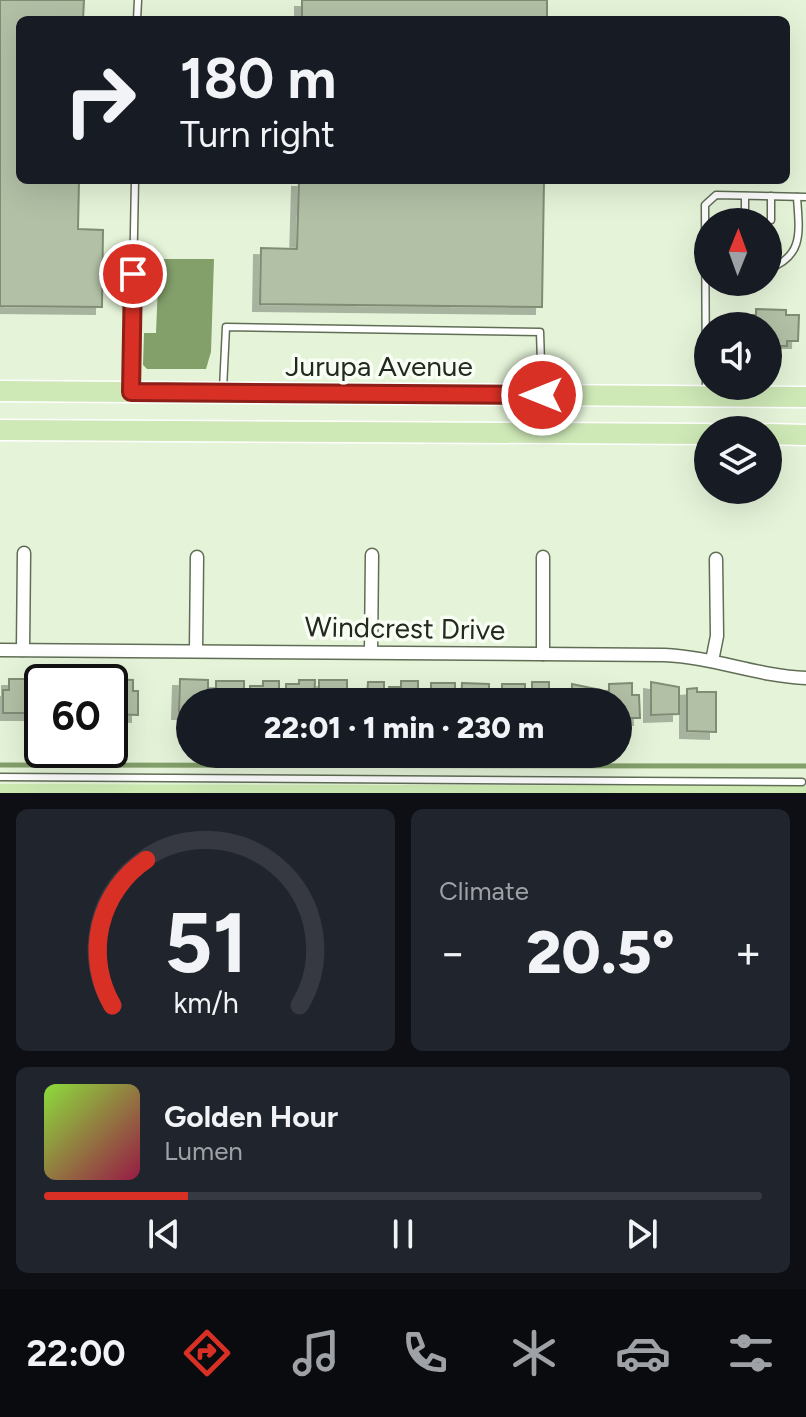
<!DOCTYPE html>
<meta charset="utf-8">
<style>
:root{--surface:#171b24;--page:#20242c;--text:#f1f3f6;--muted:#9ea1a6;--line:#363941;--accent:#d93025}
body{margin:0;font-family:Figtree,sans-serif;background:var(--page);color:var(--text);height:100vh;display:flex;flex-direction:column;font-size:30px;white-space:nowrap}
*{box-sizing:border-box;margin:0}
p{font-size:26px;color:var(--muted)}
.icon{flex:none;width:44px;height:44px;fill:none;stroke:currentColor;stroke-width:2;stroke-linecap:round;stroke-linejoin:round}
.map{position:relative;height:793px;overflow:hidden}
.panel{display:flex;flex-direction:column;gap:16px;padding:16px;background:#0d0f14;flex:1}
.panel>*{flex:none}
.top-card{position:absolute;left:16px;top:16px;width:774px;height:168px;border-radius:12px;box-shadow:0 8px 32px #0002;background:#171b24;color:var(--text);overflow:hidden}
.needle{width:52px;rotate:1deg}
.fabs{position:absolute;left:694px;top:208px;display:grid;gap:16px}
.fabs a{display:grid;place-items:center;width:88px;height:88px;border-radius:50%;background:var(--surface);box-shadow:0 8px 32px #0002;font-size:40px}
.speed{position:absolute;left:24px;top:664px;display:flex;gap:16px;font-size:40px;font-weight:700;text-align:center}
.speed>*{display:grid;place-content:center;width:104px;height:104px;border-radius:50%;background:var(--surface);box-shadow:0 8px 32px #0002;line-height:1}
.speed .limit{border:4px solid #111;border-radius:12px;background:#fff;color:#111}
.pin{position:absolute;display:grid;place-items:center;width:68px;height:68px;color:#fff;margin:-34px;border:4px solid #fff;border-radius:50%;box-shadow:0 2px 8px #0007}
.me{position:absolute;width:88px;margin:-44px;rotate:270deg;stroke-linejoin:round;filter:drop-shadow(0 0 6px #0008)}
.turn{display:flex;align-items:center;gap:28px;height:168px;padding:0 32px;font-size:36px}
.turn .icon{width:104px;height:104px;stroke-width:2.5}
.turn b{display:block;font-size:56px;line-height:68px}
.big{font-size:60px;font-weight:800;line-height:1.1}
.panel .tile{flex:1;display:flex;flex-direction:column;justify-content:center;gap:12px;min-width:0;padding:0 28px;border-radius:12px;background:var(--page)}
.panel .dial{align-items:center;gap:0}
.dial svg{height:208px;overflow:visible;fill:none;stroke:var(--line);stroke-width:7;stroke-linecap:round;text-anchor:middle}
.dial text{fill:var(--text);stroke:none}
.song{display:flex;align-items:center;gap:24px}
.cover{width:96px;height:96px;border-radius:12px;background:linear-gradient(135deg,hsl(90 70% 55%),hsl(340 70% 35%))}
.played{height:8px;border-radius:4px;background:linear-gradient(90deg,var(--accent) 20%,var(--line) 20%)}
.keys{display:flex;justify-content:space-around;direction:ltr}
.heat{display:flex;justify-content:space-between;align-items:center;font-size:44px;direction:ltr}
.panel .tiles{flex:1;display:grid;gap:16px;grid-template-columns:1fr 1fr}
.tile:last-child{grid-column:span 2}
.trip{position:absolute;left:176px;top:688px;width:456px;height:80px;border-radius:40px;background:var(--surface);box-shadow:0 8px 32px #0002;font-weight:800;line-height:80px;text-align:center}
.tab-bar{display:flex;height:128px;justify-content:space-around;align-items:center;background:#090b0e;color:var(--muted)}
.tab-bar .icon{width:56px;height:56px}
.tab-bar .current{color:var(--accent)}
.tab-bar b{font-size:36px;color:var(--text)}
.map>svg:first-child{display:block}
.green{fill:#cce9b2}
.water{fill:#839f6a}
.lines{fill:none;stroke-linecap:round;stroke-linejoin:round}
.stream{stroke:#839f6a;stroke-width:5}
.building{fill:#b2c0a6;stroke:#808d74;stroke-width:2;filter:url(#shadow)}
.lane-casing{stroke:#616e56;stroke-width:9}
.street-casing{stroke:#616e56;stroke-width:15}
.primary-casing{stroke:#fff;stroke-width:23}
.lane{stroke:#fff;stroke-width:6}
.street{stroke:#fff;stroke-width:12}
.primary{stroke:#cee8b6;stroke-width:20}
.route-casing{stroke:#8d1f18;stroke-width:20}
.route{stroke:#d93025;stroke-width:14}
.labels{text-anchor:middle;stroke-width:7;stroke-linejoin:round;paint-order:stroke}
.street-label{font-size:28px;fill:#23291f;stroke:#f8fef3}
</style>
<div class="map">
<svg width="806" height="793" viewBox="0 0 806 793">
<defs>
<filter id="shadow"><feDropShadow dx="-7" dy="7" stdDeviation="0" flood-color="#0004"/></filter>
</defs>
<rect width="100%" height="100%" fill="#e5f4d9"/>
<polygon class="green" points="0,784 806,786 806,793 0,793"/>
<polygon class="water" points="159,259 214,259 211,352 206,369 147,369 143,365 144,333 156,333"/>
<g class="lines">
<polyline class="stream" points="0,765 806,766"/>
</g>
<g class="building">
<polygon points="0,0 84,0 83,20 20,20 20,180 79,180 78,229 103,230 102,307 0,306"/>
<rect x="302" y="0" width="245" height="20"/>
<polygon points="299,180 544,180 542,307 260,304 261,248 297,249"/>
<polygon points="756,309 786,310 786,315 799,315 798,341 787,341 787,346 768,346 768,326 745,326 745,315 756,315"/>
<polygon points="40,678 55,679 55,682 42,682 42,720 38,720"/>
<polygon points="9,679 32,679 32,713 3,713 3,690 9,690"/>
<polygon points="108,679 133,680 133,691 138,691 138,715 110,714"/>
<polygon points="180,679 208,680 208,702 190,702 190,712 179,712"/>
<polygon points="299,680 315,680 314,702 286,702 286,684 299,684"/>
<rect x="319" y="680" width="28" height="22"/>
<rect x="216" y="681" width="28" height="21"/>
<polygon points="263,681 279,681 279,702 250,702 250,686 263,686"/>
<polygon points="401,681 418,681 418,702 390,702 389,687 401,687"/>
<polygon points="368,682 384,682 384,702 356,702 356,697 367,697"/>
<polygon points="532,682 549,682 549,699 560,699 560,702 532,702"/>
<polygon points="651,682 679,687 679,714 651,715"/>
<polygon points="431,683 455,683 455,702 425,702 425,694 431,694"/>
<polygon points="462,683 489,684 489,702 461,702"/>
<polygon points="632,683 632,695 639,695 640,718 618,718 618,702 609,702 609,684"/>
<polygon points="502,684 525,684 525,702 496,702 495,696 502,696"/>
<polygon points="572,684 601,690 601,702 572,702"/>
<polygon points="697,688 697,692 716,692 716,732 687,731 687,689"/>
</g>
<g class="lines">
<g class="lane-casing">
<g id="lane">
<polyline points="137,20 138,0"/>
<polyline points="771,220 771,196"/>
<polyline points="745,222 745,196"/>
<polyline points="771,268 771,245"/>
<path d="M768 269C805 256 799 230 797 197"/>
<polyline points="131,388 135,180"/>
<polyline points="223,389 226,327 540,332 542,393"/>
<polyline points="706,392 705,205 716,195 806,197"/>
<polyline points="0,777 802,782"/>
</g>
</g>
<g class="street-casing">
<g id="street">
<path d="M0 650 664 655C713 657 757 676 806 678"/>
<polyline points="23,650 24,553"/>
<polyline points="196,651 197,557"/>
<polyline points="371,651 372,555"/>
<polyline points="543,654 543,557"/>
<polyline points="712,661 717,636 716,559"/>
</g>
</g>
<g class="primary-casing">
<g id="primary">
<polyline points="0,391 806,397"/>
<polyline points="0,430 708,434"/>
<polyline points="768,434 806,435"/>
</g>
</g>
<use href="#lane" class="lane"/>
<use href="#street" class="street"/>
<use href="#primary" class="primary"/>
</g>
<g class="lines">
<g class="route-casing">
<polyline id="route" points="133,274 131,392 542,395"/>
</g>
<use href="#route" class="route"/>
</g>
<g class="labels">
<g class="street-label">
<text x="379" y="376">Jurupa Avenue</text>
<text transform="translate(405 628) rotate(1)" y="10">Windcrest Drive</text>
</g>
</g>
</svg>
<div class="fabs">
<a><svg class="needle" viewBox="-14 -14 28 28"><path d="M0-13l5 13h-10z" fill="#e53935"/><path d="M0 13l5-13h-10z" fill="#9ea1a6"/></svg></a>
<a><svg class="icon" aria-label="sound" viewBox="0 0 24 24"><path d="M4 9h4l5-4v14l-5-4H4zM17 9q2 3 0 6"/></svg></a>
<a><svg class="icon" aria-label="layers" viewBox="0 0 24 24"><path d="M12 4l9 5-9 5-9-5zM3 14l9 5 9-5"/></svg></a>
</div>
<div class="speed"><div class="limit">60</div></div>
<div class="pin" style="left:133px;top:274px;background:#d93025"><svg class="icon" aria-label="arrive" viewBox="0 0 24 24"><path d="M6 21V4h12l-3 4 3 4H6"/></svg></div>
<svg class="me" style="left:542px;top:395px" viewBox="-20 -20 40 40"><circle r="17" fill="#d93025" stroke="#fff" stroke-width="3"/><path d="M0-11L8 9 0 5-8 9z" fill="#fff"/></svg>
<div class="trip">22:01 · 1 min · 230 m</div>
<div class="top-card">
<div class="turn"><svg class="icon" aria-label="right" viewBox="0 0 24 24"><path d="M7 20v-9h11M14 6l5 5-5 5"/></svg><div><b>180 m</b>Turn right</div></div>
</div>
</div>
<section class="panel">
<div class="tiles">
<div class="tile dial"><svg viewBox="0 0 100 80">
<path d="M14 69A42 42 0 1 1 86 69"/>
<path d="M14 69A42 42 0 0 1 27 13" stroke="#d93025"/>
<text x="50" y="56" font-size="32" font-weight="700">51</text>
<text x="50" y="72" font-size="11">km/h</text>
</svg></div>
<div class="tile"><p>Climate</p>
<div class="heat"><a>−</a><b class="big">20.5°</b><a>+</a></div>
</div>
<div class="tile">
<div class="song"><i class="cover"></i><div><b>Golden Hour</b><p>Lumen</p></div></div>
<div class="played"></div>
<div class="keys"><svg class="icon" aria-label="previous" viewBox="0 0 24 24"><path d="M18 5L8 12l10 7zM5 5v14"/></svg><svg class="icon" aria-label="pause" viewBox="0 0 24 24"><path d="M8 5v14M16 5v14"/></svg><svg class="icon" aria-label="next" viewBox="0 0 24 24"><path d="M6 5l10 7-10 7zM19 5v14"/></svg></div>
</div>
</div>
</section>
<nav class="tab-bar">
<b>22:00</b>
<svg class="icon current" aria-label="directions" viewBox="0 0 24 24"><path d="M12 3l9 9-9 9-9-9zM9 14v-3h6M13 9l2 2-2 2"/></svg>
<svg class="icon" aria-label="music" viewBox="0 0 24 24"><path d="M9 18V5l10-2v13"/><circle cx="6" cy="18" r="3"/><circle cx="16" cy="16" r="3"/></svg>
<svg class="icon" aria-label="phone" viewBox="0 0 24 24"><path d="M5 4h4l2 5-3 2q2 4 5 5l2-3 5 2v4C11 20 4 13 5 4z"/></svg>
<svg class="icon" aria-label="climate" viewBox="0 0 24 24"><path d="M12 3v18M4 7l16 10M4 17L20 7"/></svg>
<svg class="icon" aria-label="car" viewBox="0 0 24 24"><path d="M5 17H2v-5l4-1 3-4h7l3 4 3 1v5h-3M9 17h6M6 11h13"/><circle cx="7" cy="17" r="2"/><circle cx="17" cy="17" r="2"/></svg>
<svg class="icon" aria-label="filters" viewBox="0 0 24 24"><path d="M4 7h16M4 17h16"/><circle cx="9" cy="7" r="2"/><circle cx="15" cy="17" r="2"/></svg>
</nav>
